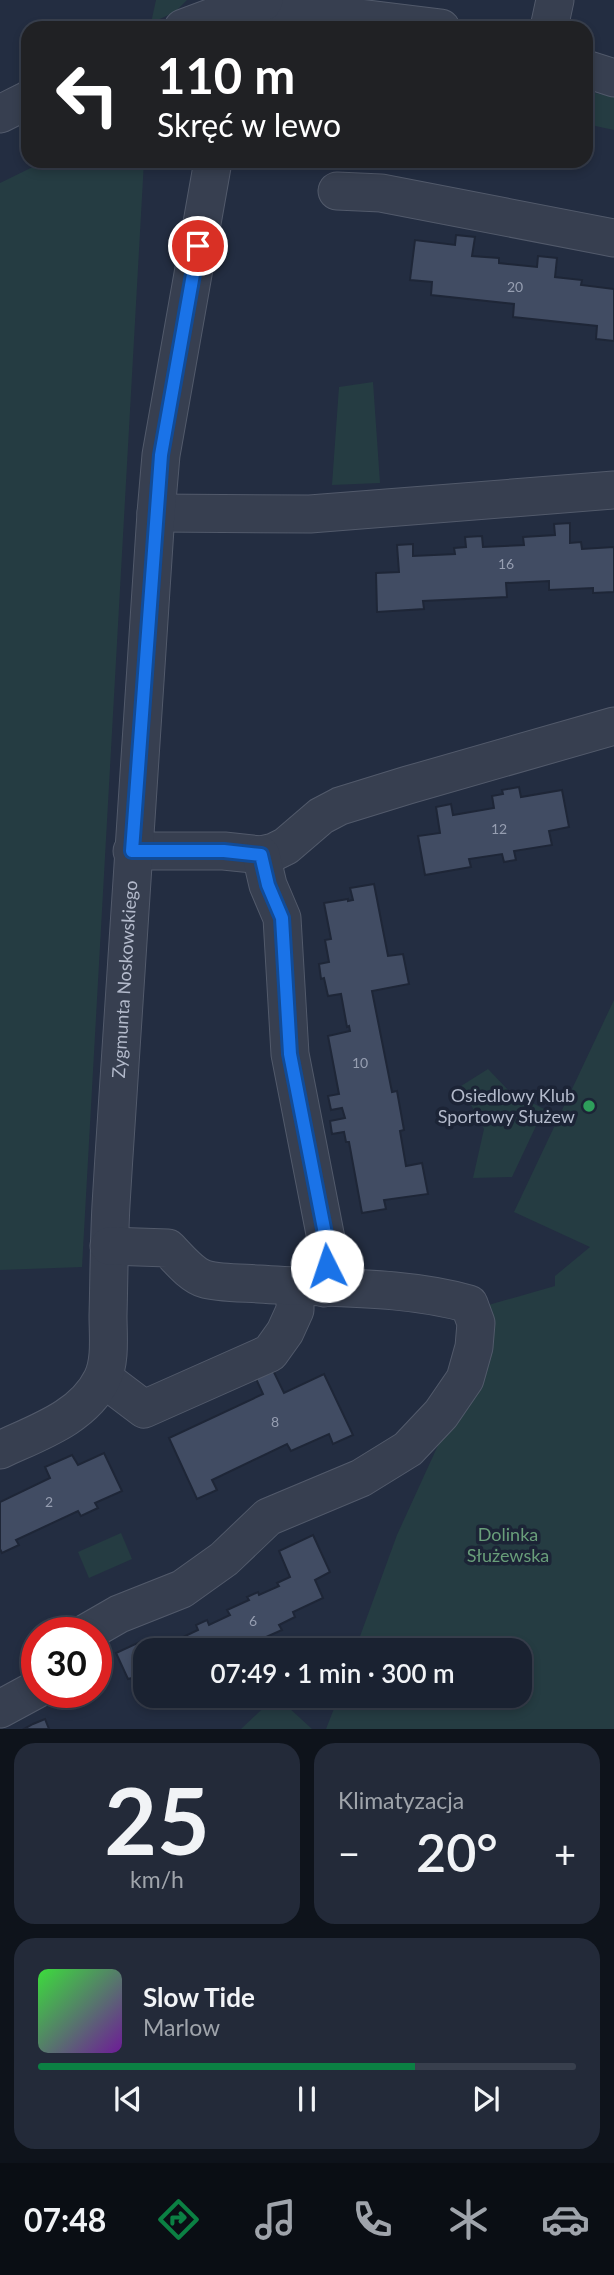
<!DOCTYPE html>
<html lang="pl">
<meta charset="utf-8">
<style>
:root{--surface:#1a2231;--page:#232a39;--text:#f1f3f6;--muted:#9fa4ab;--line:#383f4d;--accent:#0b8043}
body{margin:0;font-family:Lato,sans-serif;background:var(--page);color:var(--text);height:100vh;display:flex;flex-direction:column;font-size:26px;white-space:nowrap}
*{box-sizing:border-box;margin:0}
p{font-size:23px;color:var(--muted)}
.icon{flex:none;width:38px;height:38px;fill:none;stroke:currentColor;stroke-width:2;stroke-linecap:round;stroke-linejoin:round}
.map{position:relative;height:1729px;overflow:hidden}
.drawer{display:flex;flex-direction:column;gap:14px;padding:14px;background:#0e131b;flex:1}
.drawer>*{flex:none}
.banner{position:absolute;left:21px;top:21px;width:572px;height:147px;border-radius:21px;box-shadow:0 4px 10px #0003,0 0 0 2px var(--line);background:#202124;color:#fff;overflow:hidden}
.speed{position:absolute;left:21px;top:1617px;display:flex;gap:14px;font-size:35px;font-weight:700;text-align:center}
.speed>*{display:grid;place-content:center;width:91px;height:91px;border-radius:50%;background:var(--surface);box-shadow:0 4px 10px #0003,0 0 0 2px var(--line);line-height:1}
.speed .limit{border:10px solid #d22;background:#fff;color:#111}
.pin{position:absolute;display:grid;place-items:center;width:60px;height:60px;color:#fff;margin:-30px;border:4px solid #fff;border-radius:50%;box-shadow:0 2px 7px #0007}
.me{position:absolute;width:77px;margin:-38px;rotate:356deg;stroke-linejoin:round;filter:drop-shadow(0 0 5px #0008)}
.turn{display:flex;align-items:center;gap:24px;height:147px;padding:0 21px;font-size:32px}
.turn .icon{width:91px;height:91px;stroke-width:2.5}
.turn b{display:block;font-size:49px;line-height:60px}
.big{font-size:52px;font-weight:600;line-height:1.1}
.drawer .card{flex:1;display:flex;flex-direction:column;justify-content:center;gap:10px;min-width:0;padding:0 24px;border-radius:21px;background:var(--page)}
.drawer .dial{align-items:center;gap:0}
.dial b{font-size:91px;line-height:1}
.song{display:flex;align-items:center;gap:21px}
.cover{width:84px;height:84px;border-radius:10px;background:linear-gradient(135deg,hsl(120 70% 55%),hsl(280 70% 35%))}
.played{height:7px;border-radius:4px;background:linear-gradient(90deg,var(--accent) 70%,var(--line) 70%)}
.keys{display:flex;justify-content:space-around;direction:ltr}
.heat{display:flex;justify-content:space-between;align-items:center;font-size:38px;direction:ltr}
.drawer .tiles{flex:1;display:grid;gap:14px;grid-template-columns:1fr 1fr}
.card:last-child{grid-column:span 2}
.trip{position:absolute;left:133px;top:1638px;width:399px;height:70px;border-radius:21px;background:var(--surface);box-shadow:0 4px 10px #0003,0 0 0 2px var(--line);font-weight:600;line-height:70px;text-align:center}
.menu{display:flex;height:112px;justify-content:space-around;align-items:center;background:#0a0e14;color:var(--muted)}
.menu .icon{width:49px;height:49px}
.menu .selected{color:var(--accent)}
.menu b{font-size:32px;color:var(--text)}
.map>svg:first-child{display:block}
.green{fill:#253c42}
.building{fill:#414c63;stroke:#1e2637;stroke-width:2}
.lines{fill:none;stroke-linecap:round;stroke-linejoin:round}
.minor-casing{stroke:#525a6b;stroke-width:39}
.minor{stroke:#373f50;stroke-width:37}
.route-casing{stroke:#114b97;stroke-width:18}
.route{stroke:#1a73e8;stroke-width:12}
.leisure-dot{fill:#2e9e5b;stroke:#1c2436;stroke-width:2.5}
.labels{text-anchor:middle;stroke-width:7;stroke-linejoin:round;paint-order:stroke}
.number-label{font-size:14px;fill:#969eb1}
.street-label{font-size:18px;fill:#b3bacb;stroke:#1c2436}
.poi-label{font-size:18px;fill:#b3bacb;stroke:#1c2436;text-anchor:end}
.park-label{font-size:18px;fill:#699e7a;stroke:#1c2436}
</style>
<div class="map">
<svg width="614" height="1729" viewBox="0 0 614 1729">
<rect width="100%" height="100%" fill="#232d41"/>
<g class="green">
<polygon points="156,0 187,0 175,12 151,23"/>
<polygon points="586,91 614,97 614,130 586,124"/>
<polygon points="45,161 144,161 82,1267 0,1270 0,183"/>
<polygon points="373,382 380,483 332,485 339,387"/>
<polygon points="614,1000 614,1729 326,1729 339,1696 520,1696 520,1650 355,1650 397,1535 488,1336 485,1306 555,1286 555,1276 590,1247 514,1212"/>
<polygon points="488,1069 509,1091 544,1109 512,1177 473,1178 484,1129 461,1086"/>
<polygon points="121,1533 132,1559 89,1578 78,1552"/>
<polygon points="276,1696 312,1729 241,1729"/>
</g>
<g class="building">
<polygon points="456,235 475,237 472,256 499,258 499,263 537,267 538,256 557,258 555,277 582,280 581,285 614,289 614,341 596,339 597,326 513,317 514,304 431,295 432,282 410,280 415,240 455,245"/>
<polygon points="570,523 570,543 581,542 582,549 614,547 614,592 593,593 593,588 549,590 549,581 506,583 507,597 423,601 424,609 377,612 376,573 399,572 397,545 413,544 413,556 455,554 454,548 466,547 465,537 482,536 483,547 524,545 523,537 555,535 554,524"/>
<polygon points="519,787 521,797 562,790 569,827 549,831 552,845 514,851 516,860 504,862 502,854 469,859 471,867 425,875 418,836 440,833 436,807 451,804 453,815 494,808 492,796 503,794 502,790"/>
<polygon points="374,884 388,956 403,954 409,984 372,991 392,1092 397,1091 404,1130 400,1131 406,1166 422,1163 428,1194 384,1200 386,1209 362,1213 349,1142 346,1142 344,1132 332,1134 330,1121 345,1118 342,1108 331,1110 328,1096 339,1094 328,1036 350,1031 349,1026 347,1027 341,994 328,996 324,978 321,979 319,964 329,962 325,940 331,939 324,903 348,899 348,901 353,900 350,888"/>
<polygon points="269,1362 284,1393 324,1374 353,1435 333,1444 329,1434 291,1451 287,1444 212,1480 217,1490 197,1499 169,1438 263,1394 253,1372"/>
<polygon points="104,1453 122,1491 95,1503 98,1508 81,1516 78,1511 16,1540 19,1545 2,1553 0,1549 0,1502 50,1478 45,1467 72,1455 78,1465"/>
<polygon points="313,1535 330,1572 315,1580 323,1598 293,1612 295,1617 279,1625 282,1630 237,1650 145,1650 145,1696 164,1696 144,1705 132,1678 128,1679 116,1653 144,1640 146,1644 154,1641 158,1649 198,1630 196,1625 207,1620 209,1625 230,1615 227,1610 249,1600 247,1597 258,1592 259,1595 279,1586 277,1583 290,1577 279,1551"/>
<polygon points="45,1719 49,1729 24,1729 33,1724"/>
</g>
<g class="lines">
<g class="minor-casing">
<g id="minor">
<polyline points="263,2 274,11 301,11 441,28"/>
<polyline points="183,28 234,9 263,2 264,0"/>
<polyline points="549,28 555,0"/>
<polyline points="586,69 614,78"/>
<polyline points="0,114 28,100"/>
<polyline points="337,191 381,193 614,238"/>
<polyline points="156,513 310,514 614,490"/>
<polyline points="132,851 224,851 261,855 274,852 286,846 321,816 340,806 408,785 614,726"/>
<polyline points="261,855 268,885 282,918 290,1054 327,1244 327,1266 324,1288"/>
<polyline points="103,1378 144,1409 270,1353 285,1332 295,1310 295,1287"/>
<path id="s1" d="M0 1450C36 1433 83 1418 102 1379 111 1361 108 1335 108 1316 109 1279 109 1242 111 1205 125 974 140 743 156 513L161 455 213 161"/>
<path d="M86 1633 119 1614 182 1589 224 1559 268 1517 361 1478 408 1449 441 1414 465 1379 474 1347 476 1323 469 1304C401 1285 328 1289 259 1284 245 1283 217 1283 205 1279 191 1275 178 1258 168 1248L109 1246"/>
<polyline points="0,1709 37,1689"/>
</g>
</g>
<use href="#minor" class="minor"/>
</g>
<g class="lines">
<g class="route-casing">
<polyline id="route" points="198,246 161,455 132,851 224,851 261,855 268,885 282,918 290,1054 327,1244 327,1266"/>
</g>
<use href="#route" class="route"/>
</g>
<circle class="leisure-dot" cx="589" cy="1106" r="7"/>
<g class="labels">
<g class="number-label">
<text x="515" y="292">20</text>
<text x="506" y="569">16</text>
<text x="499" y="834">12</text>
<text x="360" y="1068">10</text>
<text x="275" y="1427">8</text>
<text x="49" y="1507">2</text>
<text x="253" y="1626">6</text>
</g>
<g class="street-label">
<text dy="6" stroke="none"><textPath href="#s1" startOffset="528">Zygmunta Noskowskiego</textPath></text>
</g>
<g class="poi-label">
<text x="575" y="1102">Osiedlowy Klub<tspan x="575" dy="21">Sportowy Służew</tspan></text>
</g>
<g class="park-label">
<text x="508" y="1541">Dolinka<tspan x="508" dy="21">Służewska</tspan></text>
</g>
</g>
</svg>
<div class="speed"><div class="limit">30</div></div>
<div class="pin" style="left:198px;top:246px;background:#d93025"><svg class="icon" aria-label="arrive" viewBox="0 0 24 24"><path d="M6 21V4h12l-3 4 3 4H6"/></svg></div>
<svg class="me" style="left:327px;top:1266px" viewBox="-20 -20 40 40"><circle r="19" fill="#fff"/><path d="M0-13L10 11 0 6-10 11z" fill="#1a73e8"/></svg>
<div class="trip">07:49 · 1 min · 300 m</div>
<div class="banner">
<div class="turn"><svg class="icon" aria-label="left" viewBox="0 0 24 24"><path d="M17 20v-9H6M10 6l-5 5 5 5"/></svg><div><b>110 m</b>Skręć w lewo</div></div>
</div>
</div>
<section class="drawer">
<div class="tiles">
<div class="card dial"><b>25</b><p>km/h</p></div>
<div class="card"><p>Klimatyzacja</p>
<div class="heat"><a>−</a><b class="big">20°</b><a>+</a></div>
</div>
<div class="card">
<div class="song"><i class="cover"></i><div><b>Slow Tide</b><p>Marlow</p></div></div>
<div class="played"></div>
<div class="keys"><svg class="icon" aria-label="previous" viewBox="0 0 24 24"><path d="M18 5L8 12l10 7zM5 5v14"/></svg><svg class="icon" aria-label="pause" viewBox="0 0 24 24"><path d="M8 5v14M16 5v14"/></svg><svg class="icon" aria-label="next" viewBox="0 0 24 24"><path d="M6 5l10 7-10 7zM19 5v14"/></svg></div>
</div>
</div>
</section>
<nav class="menu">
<b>07:48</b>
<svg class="icon selected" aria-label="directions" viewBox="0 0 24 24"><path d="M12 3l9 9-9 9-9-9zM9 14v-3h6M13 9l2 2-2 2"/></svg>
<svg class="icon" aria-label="music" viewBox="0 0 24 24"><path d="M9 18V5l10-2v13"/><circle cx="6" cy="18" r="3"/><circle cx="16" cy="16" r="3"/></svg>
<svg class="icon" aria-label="phone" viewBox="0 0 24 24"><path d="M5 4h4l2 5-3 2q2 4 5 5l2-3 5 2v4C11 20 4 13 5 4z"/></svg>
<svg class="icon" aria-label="climate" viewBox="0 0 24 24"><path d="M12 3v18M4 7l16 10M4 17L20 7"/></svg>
<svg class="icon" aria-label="car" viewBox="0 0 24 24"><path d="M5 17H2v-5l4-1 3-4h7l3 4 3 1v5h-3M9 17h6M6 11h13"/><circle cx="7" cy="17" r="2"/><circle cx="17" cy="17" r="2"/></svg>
</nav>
